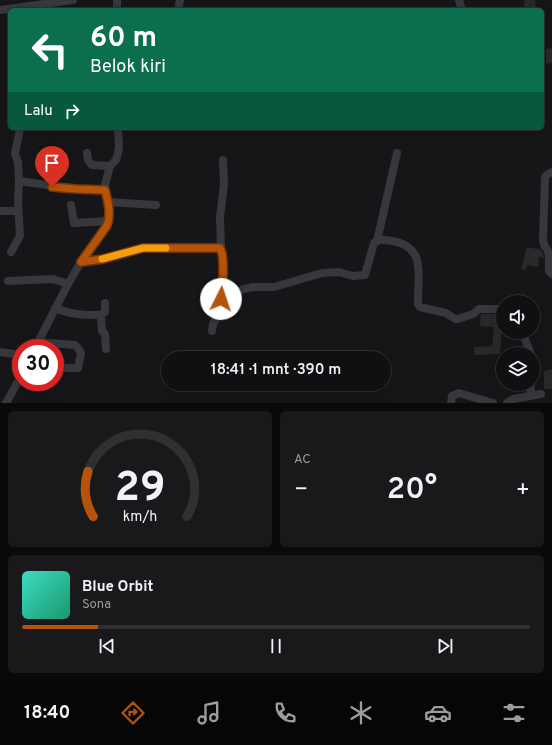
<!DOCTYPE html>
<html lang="id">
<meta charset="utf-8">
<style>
:root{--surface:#101012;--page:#19191b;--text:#f1f3f6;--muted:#9c9d9f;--line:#303032;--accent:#b45309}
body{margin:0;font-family:Overpass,sans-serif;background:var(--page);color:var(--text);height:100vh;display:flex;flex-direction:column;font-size:15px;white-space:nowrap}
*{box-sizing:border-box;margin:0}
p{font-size:13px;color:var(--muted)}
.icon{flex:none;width:22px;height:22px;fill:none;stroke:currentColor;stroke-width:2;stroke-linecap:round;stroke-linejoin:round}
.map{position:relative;height:403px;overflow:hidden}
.panel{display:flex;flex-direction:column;gap:8px;padding:8px;background:#09090a;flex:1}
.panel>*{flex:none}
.hud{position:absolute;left:8px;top:8px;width:536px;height:122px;border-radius:6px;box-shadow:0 4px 16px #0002,0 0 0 1px var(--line);background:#0b6e4f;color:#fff;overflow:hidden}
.tools{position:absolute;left:496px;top:295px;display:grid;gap:8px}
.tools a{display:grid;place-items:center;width:44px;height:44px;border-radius:50%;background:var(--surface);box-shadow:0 4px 16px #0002,0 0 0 1px var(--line);font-size:20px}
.speed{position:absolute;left:12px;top:339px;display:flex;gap:8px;font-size:20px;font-weight:700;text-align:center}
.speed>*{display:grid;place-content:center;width:52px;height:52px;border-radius:50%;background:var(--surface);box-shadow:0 4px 16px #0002,0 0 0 1px var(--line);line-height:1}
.speed .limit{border:6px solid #d22;background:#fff;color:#111}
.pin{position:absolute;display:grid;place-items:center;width:34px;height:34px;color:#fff;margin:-41px -17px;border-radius:50% 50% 50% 0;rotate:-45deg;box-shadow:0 0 4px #0007}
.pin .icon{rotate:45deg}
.me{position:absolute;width:44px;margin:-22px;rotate:4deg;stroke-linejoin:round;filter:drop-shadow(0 0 3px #0008)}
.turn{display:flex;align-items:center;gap:14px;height:84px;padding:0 16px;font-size:18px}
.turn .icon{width:52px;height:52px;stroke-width:2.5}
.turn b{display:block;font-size:28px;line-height:34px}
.then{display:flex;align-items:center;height:38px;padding:0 16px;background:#0003;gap:8px;font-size:15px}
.big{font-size:30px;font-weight:600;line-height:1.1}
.panel .widget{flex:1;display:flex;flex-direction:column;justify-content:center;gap:6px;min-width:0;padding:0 14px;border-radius:6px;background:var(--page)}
.panel .dial{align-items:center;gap:0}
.dial svg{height:104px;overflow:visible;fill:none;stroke:var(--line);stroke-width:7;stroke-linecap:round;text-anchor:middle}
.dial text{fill:var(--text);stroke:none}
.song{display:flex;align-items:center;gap:12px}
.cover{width:48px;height:48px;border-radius:6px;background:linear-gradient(135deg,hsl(170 70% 55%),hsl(160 70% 35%))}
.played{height:4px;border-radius:2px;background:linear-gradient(90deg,var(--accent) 15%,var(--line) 15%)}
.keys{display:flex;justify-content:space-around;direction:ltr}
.heat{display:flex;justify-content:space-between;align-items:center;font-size:22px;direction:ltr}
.panel .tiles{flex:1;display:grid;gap:8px;grid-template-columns:1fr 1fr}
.widget:last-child{grid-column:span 2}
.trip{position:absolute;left:161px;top:351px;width:230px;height:40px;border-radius:20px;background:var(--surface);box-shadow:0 4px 16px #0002,0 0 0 1px var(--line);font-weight:600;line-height:40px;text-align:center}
.tab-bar{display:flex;height:64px;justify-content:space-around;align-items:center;background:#060607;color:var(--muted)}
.tab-bar .icon{width:28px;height:28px}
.tab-bar .current{color:var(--accent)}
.tab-bar b{font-size:18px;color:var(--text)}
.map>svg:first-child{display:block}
.building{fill:#29292c}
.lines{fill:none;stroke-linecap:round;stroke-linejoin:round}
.minor{stroke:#37383d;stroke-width:8}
.route-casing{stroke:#753606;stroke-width:10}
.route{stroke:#b45309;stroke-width:7}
.slow{stroke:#f59e0b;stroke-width:7}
</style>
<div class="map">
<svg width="552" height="403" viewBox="0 0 552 403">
<rect width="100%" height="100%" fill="#161618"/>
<g class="building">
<polygon points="524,0 535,0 536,10 525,10"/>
<polygon points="552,48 552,63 546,64 546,49"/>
<polygon points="527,247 535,249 535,248 540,249 543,253 544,258 539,257 538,267 527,265 526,270 521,269"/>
<polygon points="481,314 503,314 500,354 474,355 474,347 492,346 494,327 480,326"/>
<polygon points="552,369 552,389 544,389 544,371"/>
</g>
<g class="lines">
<g class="minor">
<polyline points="117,0 117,10"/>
<polyline points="459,0 462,10"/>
<polyline points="0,10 73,0"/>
<polyline points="178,10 180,0"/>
<polyline points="20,128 15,154 18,162 19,181 76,189 105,190"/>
<polyline points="87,153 88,160 92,165 110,166"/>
<path d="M552 172 548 174 545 177 543 240 544 245C552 254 548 259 549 271L552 274"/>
<polyline points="108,202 156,205"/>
<polyline points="71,205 74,223 109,221"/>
<polyline points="0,211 18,211"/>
<polyline points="377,241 397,153"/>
<polyline points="221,248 220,217 224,185 223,160"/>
<polyline points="11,252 20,236 18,201 19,181"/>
<path d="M81 262 103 259 143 248H221L222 255V292L229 293 252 287H274L322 273 339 272 353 276 365 275 374 243C379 238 385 240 392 241 428 247 417 278 418 304L420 307 446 313 455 319H458L473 314 479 309H503"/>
<polyline points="8,281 53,279 68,284"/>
<polyline points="105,303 105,312 101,315 101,317 102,331 105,334 106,349"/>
<path d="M55 308C71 315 84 315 101 315"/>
<polyline points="212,331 213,324 218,317 222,292"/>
<polyline points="524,332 524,337 531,354"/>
<polyline points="38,342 75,345 77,347 81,353 78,368 55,368"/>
<polyline points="35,348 68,284 81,262 106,227 109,221 109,216 105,185 110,166 116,160 118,153 119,147 118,128"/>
<polyline points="0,352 21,355"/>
<polyline points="530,396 531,384"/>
<polyline points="6,403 21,376"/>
<polyline points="451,403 452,396 459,393 493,403"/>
<polyline points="507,403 513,399 541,394"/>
</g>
</g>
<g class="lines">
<g class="route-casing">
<path id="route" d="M52 187 76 189 105 190C108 201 112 216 106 227L81 262 103 259 143 248H220C225 256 223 289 221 299"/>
</g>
<use href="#route" class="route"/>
<polyline class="slow" points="102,259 143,248 166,248"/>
</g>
</svg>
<div class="tools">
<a><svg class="icon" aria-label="sound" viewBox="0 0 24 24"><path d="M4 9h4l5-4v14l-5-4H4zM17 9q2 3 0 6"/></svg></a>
<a><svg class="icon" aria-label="layers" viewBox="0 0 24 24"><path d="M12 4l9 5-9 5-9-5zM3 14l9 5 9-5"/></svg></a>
</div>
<div class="speed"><div class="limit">30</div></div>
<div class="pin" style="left:52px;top:187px;background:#d93025"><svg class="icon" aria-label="arrive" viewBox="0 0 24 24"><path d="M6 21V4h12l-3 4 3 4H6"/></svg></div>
<svg class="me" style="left:221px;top:299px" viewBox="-20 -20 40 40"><circle r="19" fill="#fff"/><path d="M0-13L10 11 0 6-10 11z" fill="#b45309"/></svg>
<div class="trip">18:41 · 1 mnt · 390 m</div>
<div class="hud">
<div class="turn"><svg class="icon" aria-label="left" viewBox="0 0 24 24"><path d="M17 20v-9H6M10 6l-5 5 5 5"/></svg><div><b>60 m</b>Belok kiri</div></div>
<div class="then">Lalu<svg class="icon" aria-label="right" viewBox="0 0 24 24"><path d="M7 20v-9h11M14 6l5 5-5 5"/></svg></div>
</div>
</div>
<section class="panel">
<div class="tiles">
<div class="widget dial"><svg viewBox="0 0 100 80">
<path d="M14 69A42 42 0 1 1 86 69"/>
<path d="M14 69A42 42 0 0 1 10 34" stroke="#b45309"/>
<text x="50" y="56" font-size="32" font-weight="700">29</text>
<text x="50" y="72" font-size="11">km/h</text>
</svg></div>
<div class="widget"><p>AC</p>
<div class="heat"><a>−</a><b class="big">20°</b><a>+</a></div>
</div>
<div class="widget">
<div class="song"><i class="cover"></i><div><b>Blue Orbit</b><p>Sona</p></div></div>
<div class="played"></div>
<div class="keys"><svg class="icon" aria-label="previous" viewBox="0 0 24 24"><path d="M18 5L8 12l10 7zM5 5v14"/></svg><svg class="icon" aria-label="pause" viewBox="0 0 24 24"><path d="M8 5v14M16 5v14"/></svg><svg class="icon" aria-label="next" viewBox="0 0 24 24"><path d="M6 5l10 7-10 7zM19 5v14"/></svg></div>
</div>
</div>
</section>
<nav class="tab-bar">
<b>18:40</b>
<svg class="icon current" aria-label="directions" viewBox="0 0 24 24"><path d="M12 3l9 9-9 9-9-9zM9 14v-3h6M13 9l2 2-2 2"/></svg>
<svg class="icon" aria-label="music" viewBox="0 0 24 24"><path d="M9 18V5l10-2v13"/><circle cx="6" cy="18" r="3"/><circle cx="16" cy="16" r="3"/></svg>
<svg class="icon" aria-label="phone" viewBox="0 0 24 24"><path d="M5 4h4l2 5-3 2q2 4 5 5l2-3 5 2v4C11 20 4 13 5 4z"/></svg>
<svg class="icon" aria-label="climate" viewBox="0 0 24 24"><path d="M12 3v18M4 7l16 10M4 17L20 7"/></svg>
<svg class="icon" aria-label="car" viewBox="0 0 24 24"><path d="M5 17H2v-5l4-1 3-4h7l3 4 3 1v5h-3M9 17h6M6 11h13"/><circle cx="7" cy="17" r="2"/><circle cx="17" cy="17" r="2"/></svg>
<svg class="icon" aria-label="filters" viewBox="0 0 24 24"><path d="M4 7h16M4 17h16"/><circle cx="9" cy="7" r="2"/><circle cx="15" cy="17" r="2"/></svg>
</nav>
